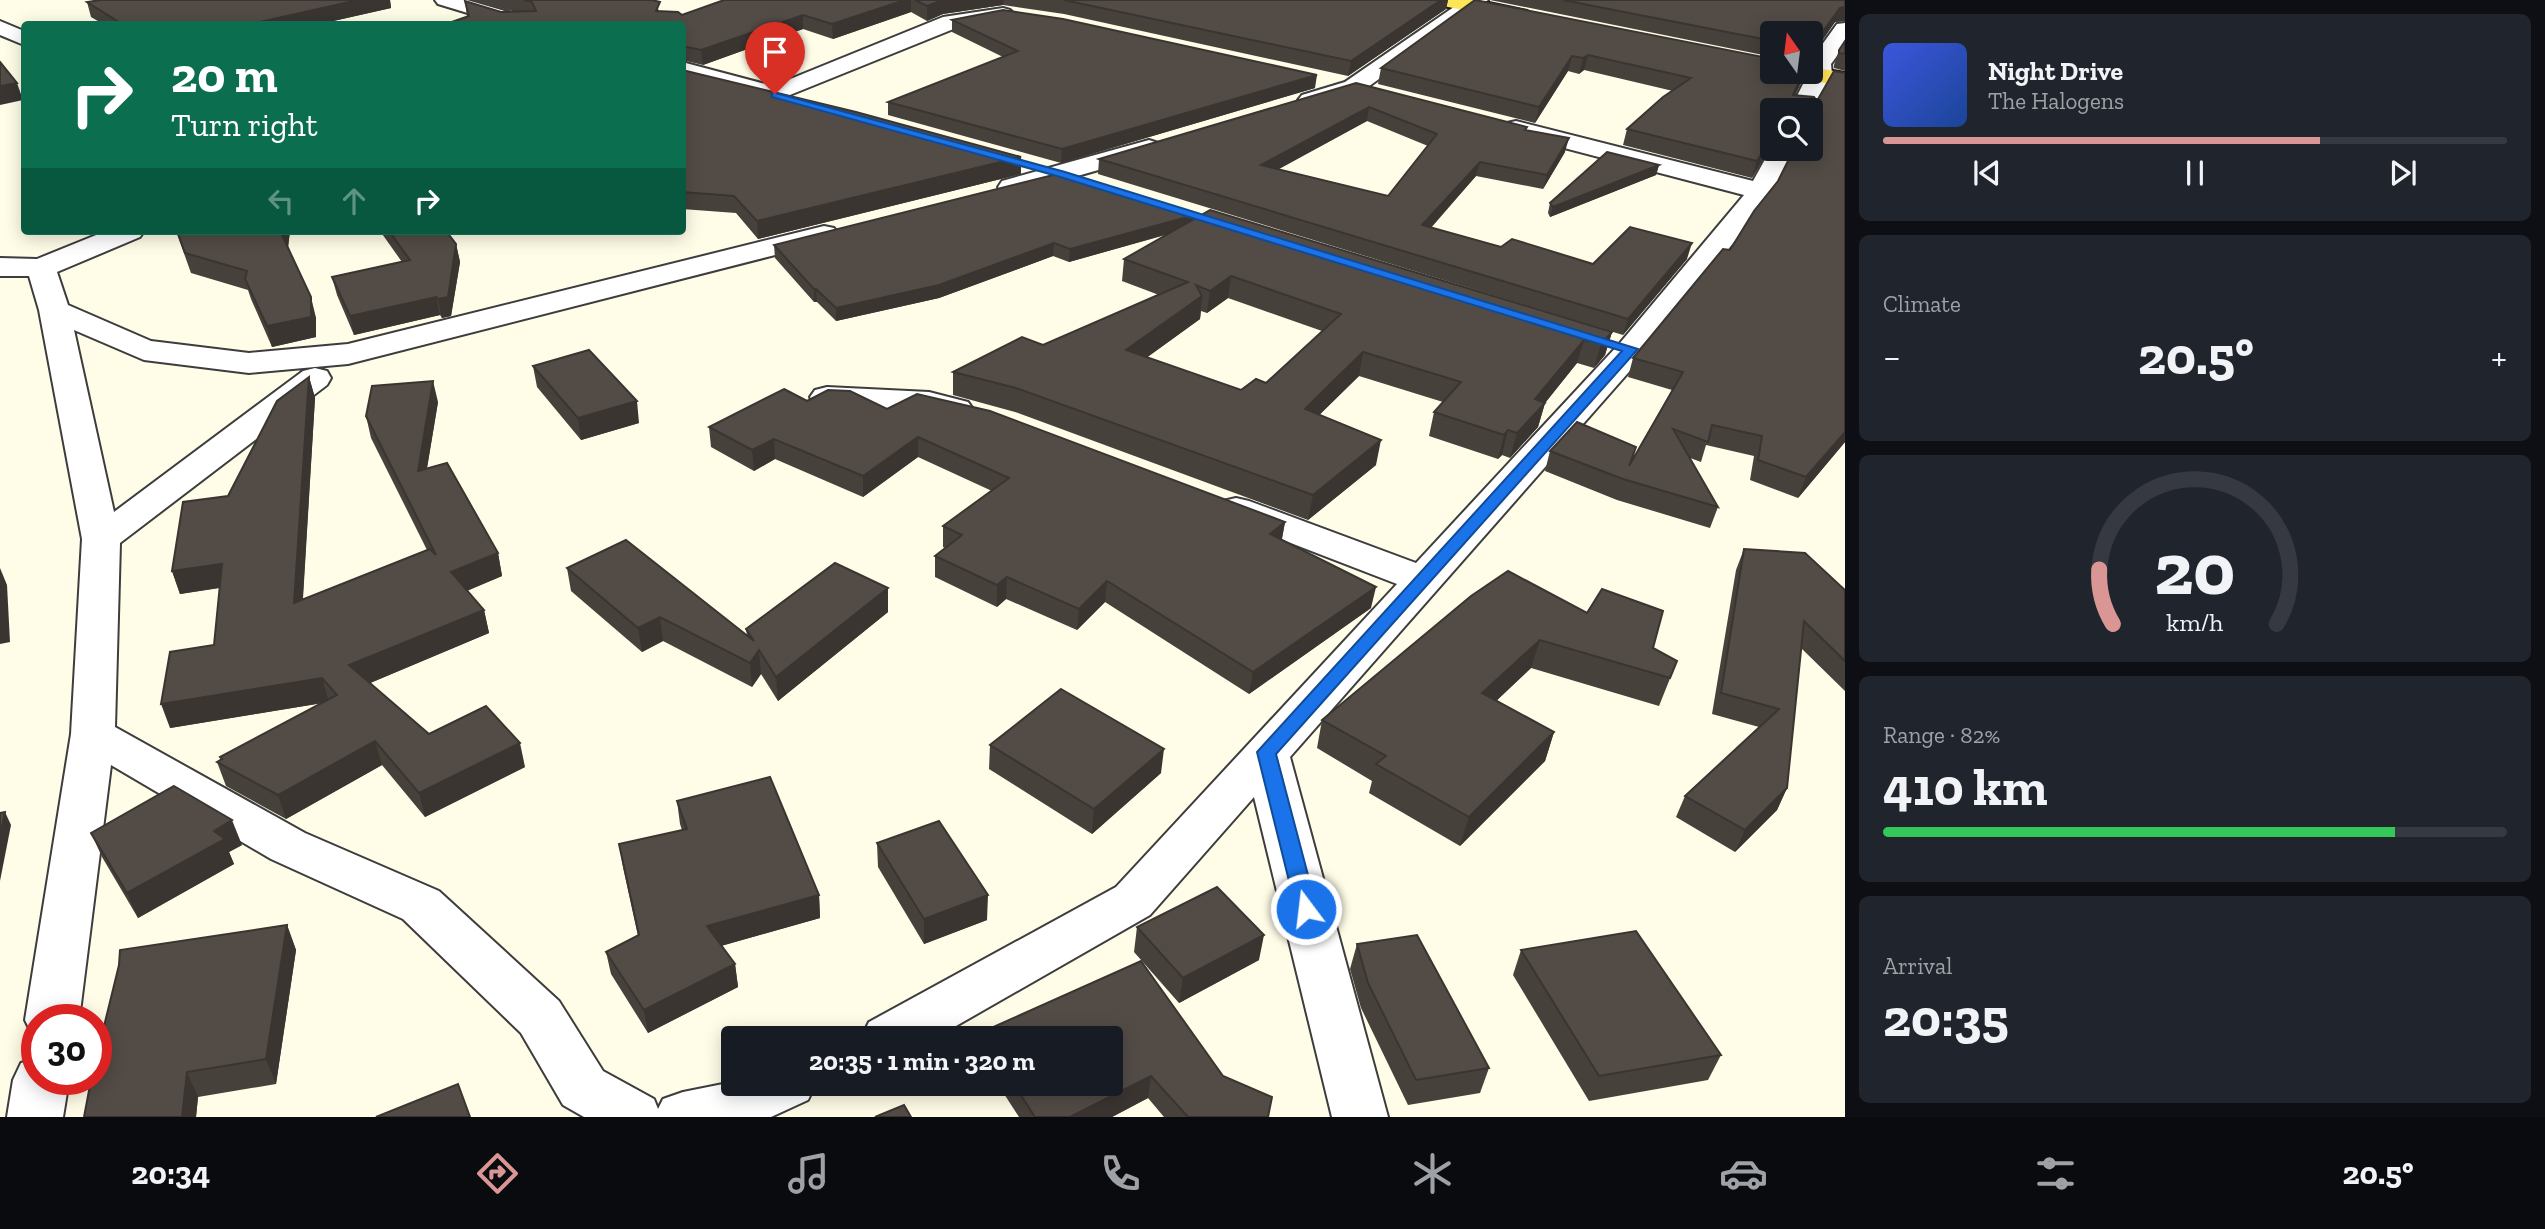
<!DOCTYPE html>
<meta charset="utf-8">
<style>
:root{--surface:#171b24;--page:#20242c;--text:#f1f3f6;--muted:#9ea1a6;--line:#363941;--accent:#da9695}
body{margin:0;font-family:"Zilla Slab",serif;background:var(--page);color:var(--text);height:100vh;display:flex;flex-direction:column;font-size:26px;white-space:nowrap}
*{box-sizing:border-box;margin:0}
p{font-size:23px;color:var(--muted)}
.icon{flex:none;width:38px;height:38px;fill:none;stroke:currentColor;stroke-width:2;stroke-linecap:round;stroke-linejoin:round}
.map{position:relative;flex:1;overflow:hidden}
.details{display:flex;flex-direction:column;gap:14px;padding:14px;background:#0d0f14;width:700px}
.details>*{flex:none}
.hud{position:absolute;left:21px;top:21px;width:665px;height:214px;border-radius:7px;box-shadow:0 4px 18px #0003;background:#0b6e4f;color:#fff;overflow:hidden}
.needle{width:46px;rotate:346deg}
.controls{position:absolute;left:1760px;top:21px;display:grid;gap:14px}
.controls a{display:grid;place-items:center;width:63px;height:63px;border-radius:7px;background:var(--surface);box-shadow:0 4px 18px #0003;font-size:35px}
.speed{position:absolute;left:21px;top:1004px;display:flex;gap:14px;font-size:35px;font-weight:700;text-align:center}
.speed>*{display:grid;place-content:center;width:91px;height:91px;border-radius:50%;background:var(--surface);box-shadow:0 4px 18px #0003;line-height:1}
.speed .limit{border:10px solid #d22;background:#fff;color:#111}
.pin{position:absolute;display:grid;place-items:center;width:60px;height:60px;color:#fff;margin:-72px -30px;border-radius:50% 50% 50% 0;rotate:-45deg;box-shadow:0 0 7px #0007}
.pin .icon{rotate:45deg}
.me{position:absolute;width:77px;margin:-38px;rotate:345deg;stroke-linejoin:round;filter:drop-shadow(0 0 5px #0008)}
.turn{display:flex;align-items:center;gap:24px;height:147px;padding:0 35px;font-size:32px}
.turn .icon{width:91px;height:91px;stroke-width:2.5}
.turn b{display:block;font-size:49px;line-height:60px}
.lanes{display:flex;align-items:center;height:66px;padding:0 35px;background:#0003;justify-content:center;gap:35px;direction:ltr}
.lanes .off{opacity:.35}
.big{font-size:52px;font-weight:700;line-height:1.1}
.details .tile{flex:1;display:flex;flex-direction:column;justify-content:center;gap:10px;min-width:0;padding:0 24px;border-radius:10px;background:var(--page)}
.details .dial{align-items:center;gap:0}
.dial svg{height:182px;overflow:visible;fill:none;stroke:var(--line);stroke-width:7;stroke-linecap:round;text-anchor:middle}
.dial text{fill:var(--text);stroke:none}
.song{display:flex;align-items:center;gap:21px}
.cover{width:84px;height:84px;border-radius:10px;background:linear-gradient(135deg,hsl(230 70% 55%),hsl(220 70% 35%))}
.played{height:7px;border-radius:4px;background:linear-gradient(90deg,var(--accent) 70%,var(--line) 70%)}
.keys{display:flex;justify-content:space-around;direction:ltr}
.heat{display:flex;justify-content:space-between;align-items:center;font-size:38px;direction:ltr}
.charge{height:10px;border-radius:5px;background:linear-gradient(90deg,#34c759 82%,var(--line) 0)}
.trip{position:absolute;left:721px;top:1026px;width:402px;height:70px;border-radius:7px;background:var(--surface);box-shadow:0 4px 18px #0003;font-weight:700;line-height:70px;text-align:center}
.menu{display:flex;height:112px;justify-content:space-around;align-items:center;background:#090b0e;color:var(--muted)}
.menu .icon{width:49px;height:49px}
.menu .on{color:var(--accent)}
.menu b{font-size:32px;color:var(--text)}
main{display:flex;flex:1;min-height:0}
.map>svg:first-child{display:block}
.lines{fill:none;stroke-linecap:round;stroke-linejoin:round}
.minor-casing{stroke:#3d3d3d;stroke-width:4}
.major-casing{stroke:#1b1b1b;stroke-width:4}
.minor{fill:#fff;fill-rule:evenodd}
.major{fill:#fee458;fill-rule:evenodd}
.wall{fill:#47413c;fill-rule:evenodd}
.shaded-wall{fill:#3a3531}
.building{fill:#534c46;stroke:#3a3531;stroke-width:2;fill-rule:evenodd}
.route{fill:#1a73e8;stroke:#114b97;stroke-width:2}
</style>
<main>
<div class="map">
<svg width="1845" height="1117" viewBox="0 0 1845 1117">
<rect width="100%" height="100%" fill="#fffce7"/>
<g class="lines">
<g class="minor-casing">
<g id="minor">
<polygon points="435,0 467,0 533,19 536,24 504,24 438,4"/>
<polygon points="1464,0 1488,0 1361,92 1310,107 1302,105 1298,100 1302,95 1345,82"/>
<polygon points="1003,8 1010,10 1014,14 1010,18 956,28 775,101 682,76 682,62 773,86 943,17"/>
<polygon points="0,21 24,31 24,45 0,35"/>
<polygon points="1845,23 1845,45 1831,64 1832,75 1814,110 1811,114 1811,110 1790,110 1809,72 1811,72 1811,60 1837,24"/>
<polygon points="1516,121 1753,181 1773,145 1773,149 1796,149 1770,197 1642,357 1290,757 1388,1117 1332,1117 1254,797 1150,915 935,1038 861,1038 869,1022 1116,887 1397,584 1223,517 1218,509 1223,501 1236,498 1249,501 1416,563 1620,343 1744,195 1507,133 1504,128 1507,123"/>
<polygon points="1149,140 1158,143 1162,148 1158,153 1011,195 1002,193 998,187 1002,181"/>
<polygon points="824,226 834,228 838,234 834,240 348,364 249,373 144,360 74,330 114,512 303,371 315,368 327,371 331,378 327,385 120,543 115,727 305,833 439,891 559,1001 603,1071 654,1099 658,1109 663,1099 683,1092 733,1082 816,1083 808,1100 771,1117 584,1117 563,1105 521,1033 403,919 271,859 111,765 79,1020 37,1020 37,1037 33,1036 25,1020 71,734 82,539 39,310 29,276 0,276 0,258 37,259 106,231 144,231 140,237 57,272 68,305 151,341 249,353 348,344"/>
<polygon points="827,387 929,392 968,402 973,409 968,416 956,419 928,412 815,404 810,397 815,390"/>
<polygon points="37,1058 37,1080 69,1080 63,1117 7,1117 13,1080 21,1063"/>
</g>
</g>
<g class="major-casing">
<g id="major">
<polygon points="1433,0 1475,0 1527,11 1531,15 1527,19 1520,21 1443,6 1436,4"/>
<polygon points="1811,67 1845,73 1845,87 1795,77 1792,72 1811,72"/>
</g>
</g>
<use href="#minor" class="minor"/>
<use href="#major" class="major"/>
</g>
<g class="wall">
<polygon points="98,0 390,0 391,8 320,24 103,24 91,17 87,2"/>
<polygon points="471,0 652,0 660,12 682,15 724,0 1448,0 1446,9 1348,76 1064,14 1003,5 943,14 927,21 911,12 833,39 803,29 703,65 682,60 682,24 467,17 465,1 501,12 516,12"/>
<polygon points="1475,0 1773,72 1805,72 1795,95 1817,101 1845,73 1845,442 1798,498 1750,480 1754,456 1706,445 1701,462 1690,458 1718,507 1710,528 1617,500 1545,471 1550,451 1633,459 1672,390 1628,377 1633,358 1730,250 1811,149 1811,110 1773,110 1773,143 1752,178 1623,145 1627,129 1673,91 1584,70 1579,74 1568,71 1535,123 1378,84 1381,68"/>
<polygon points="1490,0 1845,0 1845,21 1835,22 1814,53 1811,61 1811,33 1773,33 1773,57"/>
<polygon points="952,20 1315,88 1061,163 888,115 888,102 1003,57 952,32"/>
<polygon points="1845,41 1845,71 1834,68 1834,65 1839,50"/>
<polygon points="682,70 1021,174 758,239 736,213 682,209"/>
<path d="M1356 83 1526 130 1565 152 1543 189 1476 176 1431 228 1501 247 1593 264 1687 259 1623 335 1098 174 1099 159ZM1367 121 1428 146 1388 196 1278 169Z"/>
<polygon points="1659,165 1656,175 1550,217 1548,213 1550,203"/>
<path d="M1195 215V218L1612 332 1605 355 1594 368 1577 363 1545 403 1538 427 1510 458 1502 455 1498 459 1429 436 1434 412 1443 402 1359 376 1319 415 1376 465 1308 520 1015 412 953 395V372L1043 345 1159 295 1122 281 1124 259 1167 234 1069 262 1053 256 939 298 836 321 817 302H814L775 258 774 245ZM1228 298 1322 331 1266 383 1241 390 1146 358 1200 319 1201 311 1207 313Z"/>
<polygon points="176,231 290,231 288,248 316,318 316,337 272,347 251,299 248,290 191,273"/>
<polygon points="380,231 446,231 456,244 460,262 451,316 442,318 440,315 354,335 337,295 332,277 402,262"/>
<polygon points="533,366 639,423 581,440 537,387"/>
<polygon points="309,377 315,398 303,599 427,550 371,438 366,416 438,402 427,468 498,553 502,576 467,591 484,610 489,633 370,683 429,734 525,767 425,817 382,765 286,819 226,786 217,762 221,760 220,757 322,703 170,728 214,645 220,588 180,594 172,571 228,496"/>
<polygon points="807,401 887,409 1285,522 1282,539 1371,608 1249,694 1105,602 1077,630 1006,599 997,607 935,577 935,556 945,548 943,547 943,526 992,491 918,457 863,497 775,459 754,471 711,447 709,427"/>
<polygon points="1744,549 1845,590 1845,691 1801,648 1787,788 1777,810 1735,852 1676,817 1685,796 1759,727 1712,714 1736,570"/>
<polygon points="567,568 747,636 746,629 888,588 888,612 778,701 761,674 752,687 663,641 642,652 571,591"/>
<polygon points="1471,596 1653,648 1677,661 1659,706 1531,668 1496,701 1554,732 1545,761 1460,846 1369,793 1372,781 1317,748 1322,720"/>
<polygon points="990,745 1161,773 1092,834 989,769"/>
<polygon points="677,801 819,895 820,918 721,946 735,964 738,987 648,1033 611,974 606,952 638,936 623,867 619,844 682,830 680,824"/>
<polygon points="91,833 242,845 229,852 234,864 138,918 102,857"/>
<polygon points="877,843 987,920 924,944 878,867"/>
<polygon points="287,925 296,950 276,1084 198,1097 196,1117 84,1117"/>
<polygon points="1137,927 1259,960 1179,1003 1134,952"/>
<polygon points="1357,944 1489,1068 1480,1093 1408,1105 1361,1008 1350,969"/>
<polygon points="1521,950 1721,1055 1708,1080 1589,1101 1513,975"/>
<polygon points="1141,961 1223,1076 1272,1097 1268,1117 1164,1117 1148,1098 1112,1117 1019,1117 997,1083 1111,1083 1111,1038 980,1038 980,1033"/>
</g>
<g class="shaded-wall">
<polygon points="358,0 390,0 391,8 320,24 251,24"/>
<polygon points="905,0 911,0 911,12 833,39 832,24"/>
<polygon points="943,0 1004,0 1003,5 943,14 927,21 927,6"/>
<polygon points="1441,0 1448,0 1446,9 1348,76 1351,61"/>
<polygon points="1845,7 1845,21 1835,22 1812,54 1814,54 1811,61 1811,52 1813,45 1840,8"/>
<polygon points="803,15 803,29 703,65 701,50"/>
<polygon points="1588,55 1584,70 1579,74 1583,58"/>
<polygon points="1572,56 1568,71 1535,123 1539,107"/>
<polygon points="1804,72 1805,72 1802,81 1788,110 1793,95"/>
<polygon points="1317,75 1315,88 1061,163 1062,149"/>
<polygon points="17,83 23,100 0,105 0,86"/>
<polygon points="1369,107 1367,121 1259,180 1261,165"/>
<polygon points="1773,135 1773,142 1752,178 1757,161"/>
<polygon points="1569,138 1565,152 1543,189 1547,175"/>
<polygon points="1021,157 1021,174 758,239 757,221"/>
<polygon points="1480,162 1476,176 1419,240 1422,225"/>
<polygon points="1659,165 1656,175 1550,217 1553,207"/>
<polygon points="1195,215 1194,227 1069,262 1070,249"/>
<polygon points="283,231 290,231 287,254 282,235"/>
<polygon points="1054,243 1053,256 939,298 836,321 836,308"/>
<polygon points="1692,243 1687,259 1623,335 1628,319"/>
<polygon points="456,244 460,262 451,316 442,318 438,299"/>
<polygon points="1231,276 1228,298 1207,313 1210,291"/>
<polygon points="814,289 816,289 817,302 814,302"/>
<polygon points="1202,296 1200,319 1124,374 1126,350"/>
<polygon points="311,297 316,318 316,337 272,347 267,326"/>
<polygon points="436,297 440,315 354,335 350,316"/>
<polygon points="1612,332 1605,355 1594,368 1601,344"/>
<polygon points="1584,340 1577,363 1545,403 1538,427 1510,458 1517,433 1535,399"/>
<polygon points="1363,352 1359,376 1301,433 1305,409"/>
<polygon points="309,377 315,398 301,626 294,603"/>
<polygon points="433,381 438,402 423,492 418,471"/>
<polygon points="637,401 639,423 581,440 578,418"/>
<polygon points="1508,430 1502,455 1498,459 1504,435"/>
<polygon points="1845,432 1845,442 1798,498 1806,477"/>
<polygon points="918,437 918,457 863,497 863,476"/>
<polygon points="774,439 775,459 754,471 752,450"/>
<polygon points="1381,440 1376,465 1308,520 1313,495"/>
<polygon points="1285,522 1281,543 1270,534"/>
<polygon points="498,553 502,576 456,595 451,572"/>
<polygon points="222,564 230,586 180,594 172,571"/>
<polygon points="0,568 7,585 10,642 0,644"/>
<polygon points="1007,577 1006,599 997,607 997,585"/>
<polygon points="1107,581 1105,602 1077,630 1079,609"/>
<polygon points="1376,587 1371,608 1249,694 1253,672"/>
<polygon points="888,588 888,612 778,701 776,677"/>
<polygon points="484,610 489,633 356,689 349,665"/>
<polygon points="660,617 663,641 642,652 638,628"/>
<polygon points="1540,640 1531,668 1474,722 1482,693"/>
<polygon points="759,650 761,674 752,687 750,663"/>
<polygon points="322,678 329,702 170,728 161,704"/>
<polygon points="1554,732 1545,761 1460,846 1469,817"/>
<polygon points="375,741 382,765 286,819 278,795"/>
<polygon points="520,743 525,767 425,817 419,793"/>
<polygon points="1164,749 1161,773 1092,834 1094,809"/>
<polygon points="1787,788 1777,810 1735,852 1745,830"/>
<polygon points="5,812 11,825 0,881 0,837"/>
<polygon points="232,820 242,845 229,852 234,864 138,918 127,893 214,831"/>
<polygon points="819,895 820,918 710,949 707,926"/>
<polygon points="988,895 987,920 924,944 924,919"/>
<polygon points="287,925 296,950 276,1084 266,1059"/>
<polygon points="1264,935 1259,960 1179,1003 1183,978"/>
<polygon points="735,964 738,987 648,1033 644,1010"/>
<polygon points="187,1072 198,1097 196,1117 182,1117"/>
<polygon points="1151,1076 1148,1098 1112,1117 1070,1117"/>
</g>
<g class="building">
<polygon points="101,0 358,0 251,24 122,24 87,2"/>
<polygon points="524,0 652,0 660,2 656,11 678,12 682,15 724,0 905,0 832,24 803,15 701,50 682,46 682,24 446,24 469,16 465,1 501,12 536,11 532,2"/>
<polygon points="915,0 943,0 927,6"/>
<polygon points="1064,0 1441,0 1351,61"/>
<polygon points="1475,0 1773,59 1773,72 1804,72 1793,95 1814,97 1817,101 1834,71 1845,73 1845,432 1806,477 1758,460 1762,436 1712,425 1708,442 1673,429 1718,507 1623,479 1550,451 1577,422 1636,447 1629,466 1683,372 1633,358 1723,249 1730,250 1754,211 1778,181 1794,149 1811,149 1811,110 1773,110 1773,135 1757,161 1627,129 1663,97 1691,78 1588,55 1583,58 1572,56 1539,107 1381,68"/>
<polygon points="1563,0 1845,0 1845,7 1840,8 1813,45 1814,54 1811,54 1811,33 1773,33 1773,41"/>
<polygon points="1003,10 1063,19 1317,75 1062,149 888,102 1018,51 952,20"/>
<polygon points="1845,41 1845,54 1839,53 1839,50"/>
<polygon points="0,62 17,83 0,86"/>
<polygon points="682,70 856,112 1021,157 757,221 734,196 682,192"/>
<path d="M1356 83 1527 127 1525 130 1569 138 1547 175 1480 162 1422 225 1501 247 1512 239 1593 264 1630 227 1692 243 1628 319 1099 159ZM1369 107 1437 134 1388 196 1261 165Z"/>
<polygon points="1607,152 1659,165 1553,207 1550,203"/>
<polygon points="1061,173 1195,215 1070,249 1054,243 939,285 836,308 816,289 814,289 774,245"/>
<path d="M1210 210 1612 332 1601 344 1584 340 1535 399 1545 403 1517 433 1508 430 1504 435 1434 412 1461 382 1363 352 1305 409 1381 440 1313 495 1016 388 953 372 1022 337 1043 345 1188 282 1124 259ZM1231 276 1341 314 1266 383 1256 379 1241 390 1126 350 1202 296 1196 285 1210 291Z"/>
<polygon points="177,231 283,231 282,235 311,297 311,317 267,326 245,279 247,271 185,253"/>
<polygon points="389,231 446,231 456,244 448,297 438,299 436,297 350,316 332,277 410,260"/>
<polygon points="589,350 637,401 578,418 533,366"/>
<polygon points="309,377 294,603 430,549 436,555 366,416 372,386 433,381 418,471 447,463 498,553 451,572 484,610 349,665 429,734 486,706 520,743 419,793 375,741 278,795 217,762 222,759 220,757 337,695 322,678 161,704 170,652 214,645 222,564 172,571 183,502 228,496 277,401"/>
<polygon points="784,389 807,401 828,390 850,391 887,409 917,394 990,411 1285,522 1270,534 1376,587 1253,672 1107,581 1079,609 1007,577 997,585 935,556 962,535 943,526 1009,478 918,437 863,476 774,439 752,450 709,427"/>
<polygon points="626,540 754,641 746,629 835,563 888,588 776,677 759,650 750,663 660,617 638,628 567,568"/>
<polygon points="1744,549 1805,553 1845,590 1845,661 1804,621 1787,788 1745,830 1685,796 1779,709 1721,693"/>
<polygon points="1508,571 1587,613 1602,589 1663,611 1653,648 1677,661 1670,678 1540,640 1482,693 1554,732 1469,817 1376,764 1386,756 1322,720 1471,596"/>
<polygon points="1061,689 1164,749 1094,809 990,745"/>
<polygon points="770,777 819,895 707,926 735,964 644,1010 606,952 639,935 619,844 687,829 677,801"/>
<polygon points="174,786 232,820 214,831 225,839 127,893 91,833"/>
<polygon points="5,812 0,837 0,813"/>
<polygon points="939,821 988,895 924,919 877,843"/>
<polygon points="1217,887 1264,935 1183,978 1137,927"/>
<polygon points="287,925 266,1059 187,1072 182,1117 84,1117 91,1080 96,1080 96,1059 119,965 120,950"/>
<polygon points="1636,931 1721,1055 1599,1076 1521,950"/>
<polygon points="1417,935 1489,1068 1416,1080 1368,983 1357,944"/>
<polygon points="1141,961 1223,1076 1272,1097 1268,1117 1188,1117 1151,1076 1070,1117 1035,1117 1013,1083 1111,1083 1111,1038 983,1038 980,1033"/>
<polygon points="458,1084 470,1117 376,1117"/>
<polygon points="904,1105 911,1117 875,1117"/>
</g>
<polygon class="route" points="772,92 1065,172 1638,349 1276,754 1317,909 1314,914 1306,917 1299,914 1296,909 1257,752 1622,351 1057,176 772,97"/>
</svg>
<div class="controls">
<a><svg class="needle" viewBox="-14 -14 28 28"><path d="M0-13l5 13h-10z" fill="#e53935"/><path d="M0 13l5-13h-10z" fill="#9ea1a6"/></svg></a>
<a><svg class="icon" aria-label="search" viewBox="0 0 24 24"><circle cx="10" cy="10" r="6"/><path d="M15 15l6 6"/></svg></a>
</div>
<div class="speed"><div class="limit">30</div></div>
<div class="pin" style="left:775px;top:94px;background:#d93025"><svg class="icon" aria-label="arrive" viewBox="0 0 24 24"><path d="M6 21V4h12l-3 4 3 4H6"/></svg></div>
<svg class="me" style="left:1306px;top:909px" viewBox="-20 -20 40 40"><circle r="17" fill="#1a73e8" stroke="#fff" stroke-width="3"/><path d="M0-11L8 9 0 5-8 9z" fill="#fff"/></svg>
<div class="trip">20:35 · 1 min · 320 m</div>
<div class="hud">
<div class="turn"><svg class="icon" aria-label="right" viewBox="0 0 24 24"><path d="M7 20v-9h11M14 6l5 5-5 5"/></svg><div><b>20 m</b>Turn right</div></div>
<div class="lanes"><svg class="icon off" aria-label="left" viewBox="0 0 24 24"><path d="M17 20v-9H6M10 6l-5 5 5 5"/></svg><svg class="icon off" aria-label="ahead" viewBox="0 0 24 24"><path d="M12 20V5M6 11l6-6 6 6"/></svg><svg class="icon" aria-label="right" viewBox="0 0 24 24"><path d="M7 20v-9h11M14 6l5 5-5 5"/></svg></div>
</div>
</div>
<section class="details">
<div class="tile">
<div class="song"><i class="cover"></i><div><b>Night Drive</b><p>The Halogens</p></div></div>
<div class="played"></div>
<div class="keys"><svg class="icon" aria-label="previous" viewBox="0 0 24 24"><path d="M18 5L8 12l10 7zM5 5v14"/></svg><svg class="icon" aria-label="pause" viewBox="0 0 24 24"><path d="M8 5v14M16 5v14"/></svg><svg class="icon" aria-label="next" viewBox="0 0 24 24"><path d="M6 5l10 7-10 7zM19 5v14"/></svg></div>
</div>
<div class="tile"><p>Climate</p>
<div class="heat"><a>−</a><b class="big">20.5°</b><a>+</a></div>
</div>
<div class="tile dial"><svg viewBox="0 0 100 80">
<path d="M14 69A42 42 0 1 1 86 69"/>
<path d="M14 69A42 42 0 0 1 8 45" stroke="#da9695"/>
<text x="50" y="56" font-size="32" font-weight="700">20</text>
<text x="50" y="72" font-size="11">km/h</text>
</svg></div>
<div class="tile"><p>Range · 82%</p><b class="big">410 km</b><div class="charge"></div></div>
<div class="tile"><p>Arrival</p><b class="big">20:35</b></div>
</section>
</main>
<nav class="menu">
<b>20:34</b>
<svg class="icon on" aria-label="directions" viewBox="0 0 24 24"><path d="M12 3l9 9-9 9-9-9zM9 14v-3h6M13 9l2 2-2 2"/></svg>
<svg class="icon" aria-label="music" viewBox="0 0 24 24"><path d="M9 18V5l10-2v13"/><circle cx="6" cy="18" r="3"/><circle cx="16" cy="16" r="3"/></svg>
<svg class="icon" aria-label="phone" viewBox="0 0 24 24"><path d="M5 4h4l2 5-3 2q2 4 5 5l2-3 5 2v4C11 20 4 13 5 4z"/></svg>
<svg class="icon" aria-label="climate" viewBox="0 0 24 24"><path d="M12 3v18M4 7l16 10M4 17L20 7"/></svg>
<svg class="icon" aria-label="car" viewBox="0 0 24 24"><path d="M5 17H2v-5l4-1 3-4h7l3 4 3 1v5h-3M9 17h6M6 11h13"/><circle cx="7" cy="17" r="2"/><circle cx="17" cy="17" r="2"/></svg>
<svg class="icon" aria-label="filters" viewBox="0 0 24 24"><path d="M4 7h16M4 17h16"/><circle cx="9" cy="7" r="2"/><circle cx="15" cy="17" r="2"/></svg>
<b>20.5°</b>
</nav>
